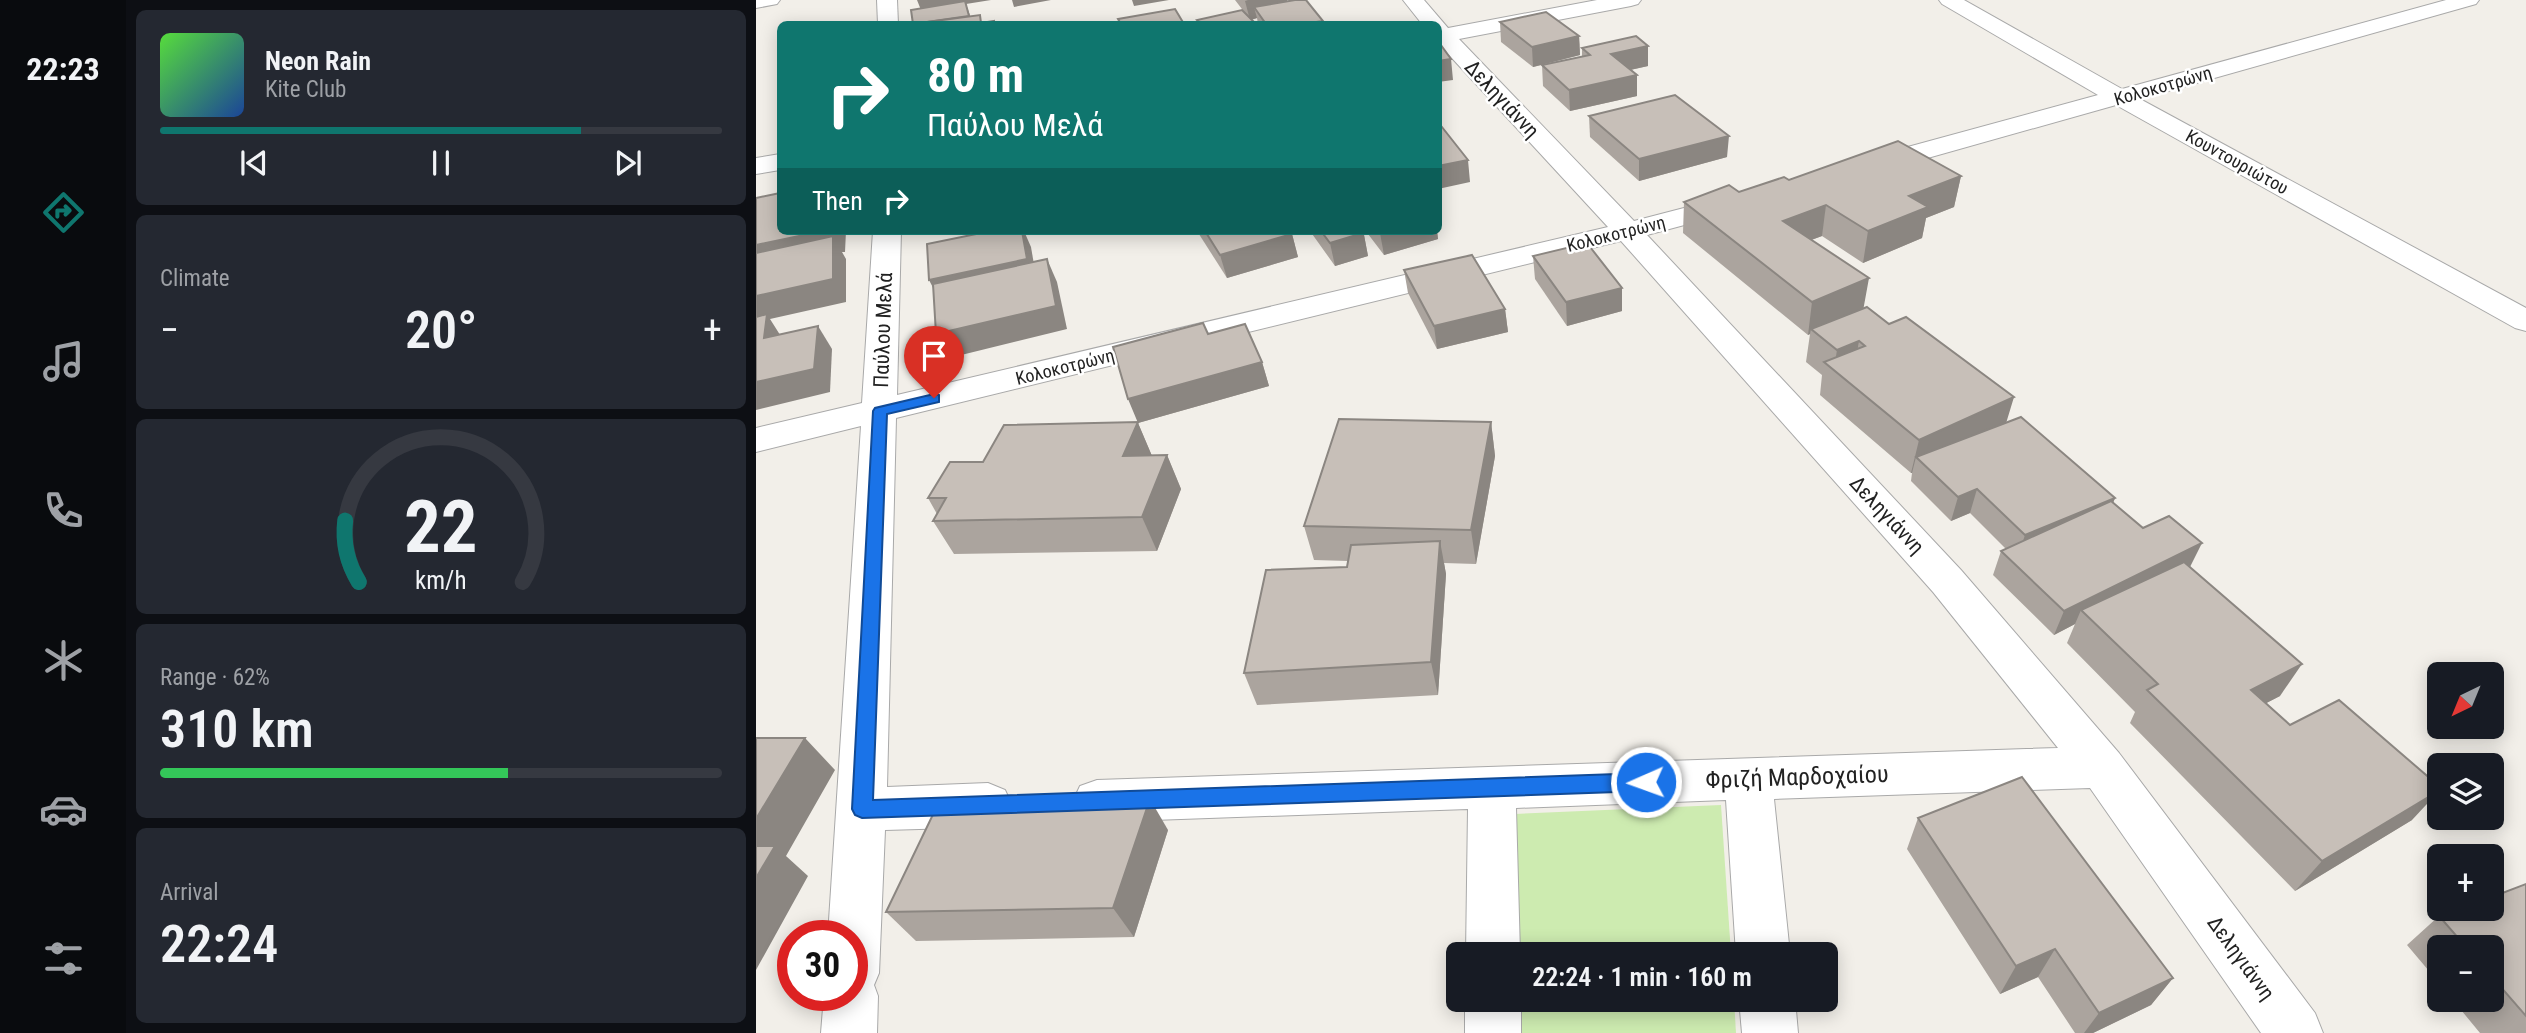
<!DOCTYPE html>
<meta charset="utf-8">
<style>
:root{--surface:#171b24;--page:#242831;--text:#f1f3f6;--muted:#9ea1a6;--line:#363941;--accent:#0f766e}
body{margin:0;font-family:"Roboto Condensed",sans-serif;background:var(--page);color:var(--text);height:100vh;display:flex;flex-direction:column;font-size:26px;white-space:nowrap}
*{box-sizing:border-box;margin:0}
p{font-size:23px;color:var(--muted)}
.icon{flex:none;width:38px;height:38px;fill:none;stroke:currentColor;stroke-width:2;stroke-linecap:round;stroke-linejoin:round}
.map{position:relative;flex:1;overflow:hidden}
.side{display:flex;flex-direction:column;gap:10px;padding:10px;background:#0d0f14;width:630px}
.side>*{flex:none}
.banner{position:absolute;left:21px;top:21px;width:665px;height:214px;border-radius:10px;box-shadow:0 4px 18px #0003;background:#0f766e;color:#fff;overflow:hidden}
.needle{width:46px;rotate:223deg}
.tools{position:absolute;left:1671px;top:662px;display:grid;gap:14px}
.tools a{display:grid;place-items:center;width:77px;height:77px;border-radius:10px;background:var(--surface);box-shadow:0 4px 18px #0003;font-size:35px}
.speed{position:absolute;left:21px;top:920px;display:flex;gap:14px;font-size:35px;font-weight:700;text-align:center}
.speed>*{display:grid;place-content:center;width:91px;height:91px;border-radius:50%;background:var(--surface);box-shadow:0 4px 18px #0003;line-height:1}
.speed .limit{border:10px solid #d22;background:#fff;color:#111}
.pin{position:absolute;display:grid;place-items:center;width:60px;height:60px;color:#fff;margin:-72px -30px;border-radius:50% 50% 50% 0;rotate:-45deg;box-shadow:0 0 7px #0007}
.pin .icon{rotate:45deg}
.me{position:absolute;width:77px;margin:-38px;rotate:268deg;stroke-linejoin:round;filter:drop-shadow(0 0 5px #0008)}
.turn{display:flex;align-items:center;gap:24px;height:147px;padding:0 35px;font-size:32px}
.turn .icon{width:91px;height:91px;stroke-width:2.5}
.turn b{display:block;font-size:49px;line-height:60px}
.then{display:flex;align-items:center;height:66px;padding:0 35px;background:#0003;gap:14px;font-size:26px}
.big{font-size:52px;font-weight:600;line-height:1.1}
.side .tile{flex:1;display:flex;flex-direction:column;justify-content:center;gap:10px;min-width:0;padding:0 24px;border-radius:10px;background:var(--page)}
.side .dial{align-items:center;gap:0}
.dial svg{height:182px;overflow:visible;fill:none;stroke:var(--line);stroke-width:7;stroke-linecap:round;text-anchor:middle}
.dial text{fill:var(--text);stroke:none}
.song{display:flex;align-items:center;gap:21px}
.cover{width:84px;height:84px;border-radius:10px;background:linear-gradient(135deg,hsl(110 70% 55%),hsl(220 70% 35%))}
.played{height:7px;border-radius:4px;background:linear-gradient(90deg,var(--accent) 75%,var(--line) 75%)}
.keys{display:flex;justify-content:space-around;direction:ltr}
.heat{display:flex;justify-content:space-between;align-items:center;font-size:38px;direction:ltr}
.charge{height:10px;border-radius:5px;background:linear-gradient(90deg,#34c759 62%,var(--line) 0)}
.trip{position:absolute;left:690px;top:942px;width:392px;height:70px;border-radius:10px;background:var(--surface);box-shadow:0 4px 18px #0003;font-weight:600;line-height:70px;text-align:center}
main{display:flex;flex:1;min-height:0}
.dock{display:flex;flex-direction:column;width:126px;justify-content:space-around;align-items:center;background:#090b0e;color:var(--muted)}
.dock .icon{width:49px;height:49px}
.dock .on{color:var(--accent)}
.dock b{font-size:32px;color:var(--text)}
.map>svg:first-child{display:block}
.grass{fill:#cdebb0}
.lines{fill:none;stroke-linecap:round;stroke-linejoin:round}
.minor-casing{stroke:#a9a9a9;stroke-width:2}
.minor{fill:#fff;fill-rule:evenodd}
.wall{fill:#aba49e}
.shaded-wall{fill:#8b8681}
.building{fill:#c7bfb8;stroke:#8b8681;stroke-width:2}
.route{fill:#1a73e8;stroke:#114b97;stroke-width:2}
.labels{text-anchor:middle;stroke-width:5;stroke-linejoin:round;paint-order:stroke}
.far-street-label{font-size:18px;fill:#222;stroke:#fff}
.street-label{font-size:21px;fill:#222;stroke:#fff}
.near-street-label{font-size:24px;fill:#222;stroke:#fff}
</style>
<main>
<nav class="dock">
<b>22:23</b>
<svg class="icon on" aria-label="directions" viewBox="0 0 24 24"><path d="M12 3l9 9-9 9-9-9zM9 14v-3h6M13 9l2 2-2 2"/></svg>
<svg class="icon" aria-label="music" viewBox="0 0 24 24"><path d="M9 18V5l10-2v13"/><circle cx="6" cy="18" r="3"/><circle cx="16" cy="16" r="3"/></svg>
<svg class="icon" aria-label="phone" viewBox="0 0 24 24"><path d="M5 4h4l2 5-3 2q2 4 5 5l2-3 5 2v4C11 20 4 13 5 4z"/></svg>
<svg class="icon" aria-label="climate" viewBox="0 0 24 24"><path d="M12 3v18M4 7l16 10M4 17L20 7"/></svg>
<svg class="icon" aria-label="car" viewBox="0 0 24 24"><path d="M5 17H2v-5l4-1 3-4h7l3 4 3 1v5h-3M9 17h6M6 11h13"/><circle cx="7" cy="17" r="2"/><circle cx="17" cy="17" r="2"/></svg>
<svg class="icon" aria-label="filters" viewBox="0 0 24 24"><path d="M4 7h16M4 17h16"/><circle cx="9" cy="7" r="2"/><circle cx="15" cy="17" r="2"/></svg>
</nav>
<section class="side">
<div class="tile">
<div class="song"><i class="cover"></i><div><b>Neon Rain</b><p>Kite Club</p></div></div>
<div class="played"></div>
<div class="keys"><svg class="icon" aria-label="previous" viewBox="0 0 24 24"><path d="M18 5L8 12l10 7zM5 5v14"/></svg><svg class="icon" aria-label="pause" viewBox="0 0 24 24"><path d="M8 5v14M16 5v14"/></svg><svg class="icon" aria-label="next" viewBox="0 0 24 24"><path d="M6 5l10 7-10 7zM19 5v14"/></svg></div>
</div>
<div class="tile"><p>Climate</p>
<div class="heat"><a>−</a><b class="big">20°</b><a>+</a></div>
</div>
<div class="tile dial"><svg viewBox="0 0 100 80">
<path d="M14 69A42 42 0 1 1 86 69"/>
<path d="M14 69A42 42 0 0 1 8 42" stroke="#0f766e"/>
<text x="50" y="56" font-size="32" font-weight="700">22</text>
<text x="50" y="72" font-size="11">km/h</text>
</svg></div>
<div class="tile"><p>Range · 62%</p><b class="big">310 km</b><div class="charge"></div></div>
<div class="tile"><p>Arrival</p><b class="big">22:24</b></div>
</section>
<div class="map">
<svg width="1770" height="1033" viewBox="0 0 1770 1033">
<rect width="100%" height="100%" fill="#f2efe9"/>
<g class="grass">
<polygon points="965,805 975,954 761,954 759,814"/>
<polygon points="762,999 978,999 980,1033 762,1033"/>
</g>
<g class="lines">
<g class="minor-casing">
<g id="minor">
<polygon points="0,0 24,0 21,4 0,8"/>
<polygon points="121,0 141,0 142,24 122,24"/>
<polygon points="647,0 668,0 692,28 841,0 885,0 882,4 875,6 703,39 878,221 978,195 988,197 992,203 988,209 891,235 1205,570 1363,753 1559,1013 1567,1033 1505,1033 1334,788 1018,799 1034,954 980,954 970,800 760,808 764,954 710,954 712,809 341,822 324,816 317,801 324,786 341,780 1302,748 1177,592 865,241 140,418 131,787 232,783 249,790 256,805 249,820 232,827 129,830 123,973 118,985 122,996 121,1033 65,1033 68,996 96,996 96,936 72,936 105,426 0,452 0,428 106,403 117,231 145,231 141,395 852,227 682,43 682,24 666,24"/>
<polygon points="1183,0 1208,0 1366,89 1690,0 1723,0 1720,4 1384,99 1770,308 1770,331 1759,328 1360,105 1122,172 1113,174 1104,172 1100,166 1104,160 1342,95 1186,4"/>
<polygon points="24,154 24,170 0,174 0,158"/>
<rect x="709" y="999" width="56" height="34"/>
<polygon points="983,999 1039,999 1042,1033 986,1033"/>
</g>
</g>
<use href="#minor" class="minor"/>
</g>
<g class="wall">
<polygon points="479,0 531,0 531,1 567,24 502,24 501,18 495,20 500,24 442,24 441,20 489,13"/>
<polygon points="744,22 823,36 824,55 777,67 745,42"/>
<polygon points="826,48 892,66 874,70 881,75 881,96 814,111 787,86 786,65 826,57"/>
<polygon points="833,116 971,157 883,181 834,137"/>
<polygon points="1205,176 1198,207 1170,218 1166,238 1107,263 1066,236 1055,240 1108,309 1250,423 1359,498 1357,503 1434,567 1524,696 1510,703 1534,725 1656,820 1539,891 1374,723 1379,712 1311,643 1319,624 1298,635 1237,575 1245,551 1250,549 1214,513 1195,521 1155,481 1156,473 1155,473 1064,395 1066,375 1050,362 1054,334 1052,335 927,233 928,202 983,192 1033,180"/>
<polygon points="441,231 534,231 536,234 542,257 471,278"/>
<polygon points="554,231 681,231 682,239 628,255 612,234 608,235 612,256 579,266"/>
<polygon points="777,256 866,311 811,326 779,279"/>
<polygon points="648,270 749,309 752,332 681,349 652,293"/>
<polygon points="452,334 506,362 513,386 382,423 396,456 411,455 425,489 401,551 198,554 177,521 181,514 172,498 227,462 382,422"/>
<polygon points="735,422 739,456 720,564 688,563 690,574 682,695 501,705 488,673 591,567 592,561 558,560 548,526"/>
<polygon points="1162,818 1417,978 1395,1005 1337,1033 1319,1033 1282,977 1244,994 1151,849"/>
<polygon points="412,830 378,937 160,941 130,912"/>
<polygon points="1770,884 1770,1033 1724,1033 1696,999 1736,999 1736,947 1684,947 1684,984 1651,945 1683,916"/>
</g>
<g class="shaded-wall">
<polygon points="161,0 235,0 210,4 217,24 165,10"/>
<polygon points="256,0 295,0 258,7"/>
<polygon points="376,0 413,0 378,6"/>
<polygon points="492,0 531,0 533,12 498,7 501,18 494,20 489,1"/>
<polygon points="567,21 567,24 547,24"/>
<polygon points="823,36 824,55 777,67 776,47"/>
<polygon points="892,46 892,66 856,74 855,54"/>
<polygon points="695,59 697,80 682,82 682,61"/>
<polygon points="881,75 881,96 814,111 813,90"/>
<polygon points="973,136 971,157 883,181 883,159"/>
<polygon points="712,160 714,182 682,189 682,166"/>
<polygon points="1205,176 1198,207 1170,218 1166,238 1107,263 1112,231 1153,196"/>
<polygon points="1070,205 1066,236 1023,252 1027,221"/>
<polygon points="67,231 90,231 89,252 86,252 90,259 90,302 14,319 26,338 8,338 0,322 0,245"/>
<polygon points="266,231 268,231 275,247 281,282 185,303 173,280"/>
<polygon points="596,231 611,231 612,234 608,235 612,256 579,266 574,243"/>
<polygon points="629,231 681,231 682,239 628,255 624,233"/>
<polygon points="536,234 542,257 471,278 464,255"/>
<polygon points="291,259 301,282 311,329 193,358 180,334"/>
<polygon points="1113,278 1107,311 1055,329 1054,334 1052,335 1056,302"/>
<polygon points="866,288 866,311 811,326 810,302"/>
<polygon points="749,309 752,332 681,349 678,326"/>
<polygon points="62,326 76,349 74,392 0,410 0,382"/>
<polygon points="1103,341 1097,374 1078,369 1081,350"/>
<polygon points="506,362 513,386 382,423 396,456 367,456 382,423 372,399"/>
<polygon points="1258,397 1248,430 1160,457 1156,473 1155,473 1163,440"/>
<polygon points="735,422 739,456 720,564 715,530"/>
<polygon points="411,455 425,489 401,551 386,517"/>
<polygon points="1221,489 1214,513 1195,521 1202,497"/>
<polygon points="1359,498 1349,522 1261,559 1269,535"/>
<polygon points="684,541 690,574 682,695 675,662"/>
<polygon points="1446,543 1434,567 1325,610 1319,624 1298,635 1308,611"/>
<polygon points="1546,664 1524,696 1474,722 1495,690"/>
<polygon points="49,738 79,770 30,856 52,876 0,970 0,819"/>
<polygon points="1684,790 1656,820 1539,891 1566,861"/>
<polygon points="394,799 412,830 378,937 357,908"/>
<polygon points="1299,949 1282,977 1244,994 1260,966"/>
<polygon points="1417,978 1395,1005 1337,1033 1328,1033 1343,1013"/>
</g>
<g class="building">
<polygon points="539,0 550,0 567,21 547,24 510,24 498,7"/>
<polygon points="209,1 213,16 157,24 155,10"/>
<polygon points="419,9 428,24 365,24 362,19"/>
<polygon points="486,10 500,24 445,24 441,20"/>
<polygon points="790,12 823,36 776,47 744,22"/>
<polygon points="224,15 225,23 238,21 238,24 156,24"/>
<polygon points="880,36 892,46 855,54 881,75 813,90 786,65 834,55 826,48"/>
<polygon points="682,41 695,59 682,61"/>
<polygon points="919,95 973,136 883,159 833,116"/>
<polygon points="682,122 712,160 682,166"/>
<polygon points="1142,141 1205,176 1153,196 1172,207 1112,231 1070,205 1027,221 1113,278 1056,302 928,202 973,185 983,192 1028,177 1033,180"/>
<polygon points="24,193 24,231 67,231 0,245 0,198"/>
<polygon points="235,231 266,231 271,259 173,280 171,244"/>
<polygon points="449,231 534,231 536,234 464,255"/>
<polygon points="565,231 605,231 607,233 574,243"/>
<polygon points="77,236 77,279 0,296 0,253"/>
<polygon points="831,243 866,288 810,302 777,256"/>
<polygon points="716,255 749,309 678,326 648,270"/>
<polygon points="291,259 300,306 180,334 177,284"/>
<polygon points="1111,307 1133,324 1150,317 1258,397 1163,440 1068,362 1109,346 1103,341 1081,350 1055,329"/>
<polygon points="11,314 8,338 62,326 58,369 0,382 0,317"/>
<polygon points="447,323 452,334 489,324 506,362 372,399 357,347"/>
<polygon points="1265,417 1359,498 1269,535 1221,489 1202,497 1160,457"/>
<polygon points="583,419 735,422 715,530 548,526"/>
<polygon points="382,422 367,456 411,455 386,517 177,521 190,498 172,498 194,462 227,462 248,425"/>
<polygon points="1355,501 1387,528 1413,516 1446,543 1308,611 1245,551"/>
<polygon points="684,541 675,662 488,673 510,570 591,567 595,545"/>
<polygon points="1428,562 1546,664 1495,690 1534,725 1583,700 1684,787 1684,790 1566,861 1391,690 1402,684 1325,610"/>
<polygon points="0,738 49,738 0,819"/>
<polygon points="1266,777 1417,978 1343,1013 1299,949 1260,966 1162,818"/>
<polygon points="394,799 357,908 130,912 183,802"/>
<polygon points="0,846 19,846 0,878"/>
<polygon points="1770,884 1770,1016 1736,977 1736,947 1710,947 1683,916 1704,908 1736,908 1736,897"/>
</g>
<polygon class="route" points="178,394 183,395 183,402 131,414 117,800 890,773 896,776 899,782 896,788 890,791 106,818 99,815 96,809 117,411 119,408"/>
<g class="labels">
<g class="far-street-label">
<text transform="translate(1407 86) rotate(-16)" y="6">Κολοκοτρώνη</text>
<text transform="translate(1481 162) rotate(29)" y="6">Κουντουριώτου</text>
<text transform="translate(860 234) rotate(-14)" y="6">Κολοκοτρώνη</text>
<text transform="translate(309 367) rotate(-14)" y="6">Κολοκοτρώνη</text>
</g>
<g class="street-label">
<text transform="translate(746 99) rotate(47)" y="7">Δεληγιάννη</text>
<text transform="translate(127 330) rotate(-88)" y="7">Παύλου Μελά</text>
<text transform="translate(1131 515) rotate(47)" y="7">Δεληγιάννη</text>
<text transform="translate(1485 958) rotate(54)" y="7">Δεληγιάννη</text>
</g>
<g class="near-street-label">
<text transform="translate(1041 777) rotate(-2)" y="8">Φριζή Μαρδοχαίου</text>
</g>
</g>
</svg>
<div class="tools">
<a><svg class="needle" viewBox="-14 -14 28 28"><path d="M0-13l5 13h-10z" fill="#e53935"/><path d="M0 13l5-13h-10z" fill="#9ea1a6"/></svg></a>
<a><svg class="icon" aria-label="layers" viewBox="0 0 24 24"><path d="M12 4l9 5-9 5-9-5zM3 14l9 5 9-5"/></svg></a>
<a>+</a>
<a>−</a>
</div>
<div class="speed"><div class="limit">30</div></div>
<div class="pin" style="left:178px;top:398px;background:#d93025"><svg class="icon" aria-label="arrive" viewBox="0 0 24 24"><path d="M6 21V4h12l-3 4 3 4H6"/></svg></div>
<svg class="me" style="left:890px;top:782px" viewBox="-20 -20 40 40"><circle r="17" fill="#1a73e8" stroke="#fff" stroke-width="3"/><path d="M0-11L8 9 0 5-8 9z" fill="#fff"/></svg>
<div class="trip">22:24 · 1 min · 160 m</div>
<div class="banner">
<div class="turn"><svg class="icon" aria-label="right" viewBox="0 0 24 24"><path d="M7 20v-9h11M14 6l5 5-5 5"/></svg><div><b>80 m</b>Παύλου Μελά</div></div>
<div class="then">Then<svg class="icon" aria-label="right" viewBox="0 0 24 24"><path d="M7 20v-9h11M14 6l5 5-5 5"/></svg></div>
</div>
</div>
</main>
